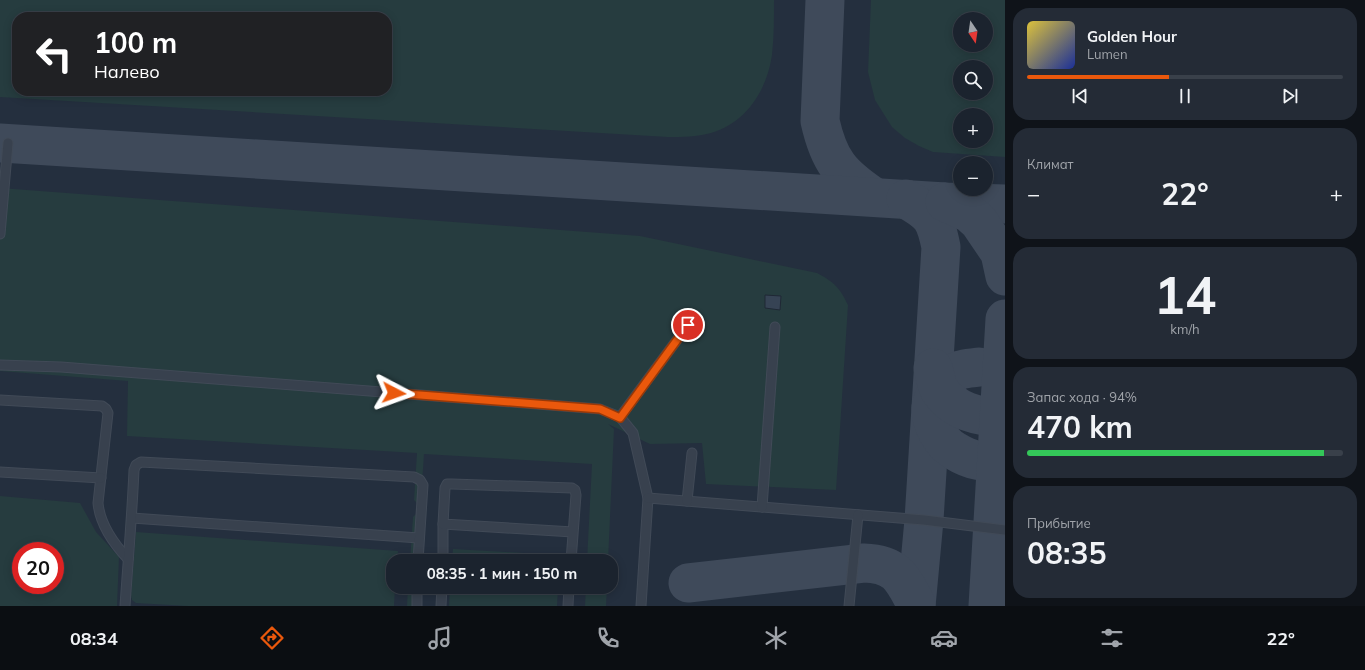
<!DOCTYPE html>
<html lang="ru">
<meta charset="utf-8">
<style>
:root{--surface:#1b232e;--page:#242b36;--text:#f1f3f6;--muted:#a0a4aa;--line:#39404a;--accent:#ea580c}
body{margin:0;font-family:Mulish,sans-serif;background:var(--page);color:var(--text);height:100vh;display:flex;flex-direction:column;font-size:15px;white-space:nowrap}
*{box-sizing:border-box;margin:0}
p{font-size:13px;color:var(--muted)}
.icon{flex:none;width:22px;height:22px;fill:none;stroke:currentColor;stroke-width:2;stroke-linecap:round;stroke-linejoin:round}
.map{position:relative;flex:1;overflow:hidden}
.details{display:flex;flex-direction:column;gap:8px;padding:8px;background:#0f1319;width:360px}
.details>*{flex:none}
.hud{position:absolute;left:12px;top:12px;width:380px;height:84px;border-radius:16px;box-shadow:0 2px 10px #0003,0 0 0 1px var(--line);background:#202124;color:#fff;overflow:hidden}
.needle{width:26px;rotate:167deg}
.tools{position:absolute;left:953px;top:12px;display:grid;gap:8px}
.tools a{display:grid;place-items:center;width:40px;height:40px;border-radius:50%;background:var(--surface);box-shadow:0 2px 10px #0003,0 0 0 1px var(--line);font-size:20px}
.speed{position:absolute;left:12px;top:542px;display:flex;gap:8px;font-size:20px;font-weight:700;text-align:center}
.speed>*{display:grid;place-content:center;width:52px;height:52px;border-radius:50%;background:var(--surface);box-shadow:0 2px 10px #0003,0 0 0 1px var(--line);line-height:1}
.speed .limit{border:6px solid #d22;background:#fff;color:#111}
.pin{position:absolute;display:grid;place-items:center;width:34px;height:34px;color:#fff;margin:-17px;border:2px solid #fff;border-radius:50%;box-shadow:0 1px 4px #0007}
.me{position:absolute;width:44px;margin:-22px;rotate:94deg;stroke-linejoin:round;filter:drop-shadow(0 0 3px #0008)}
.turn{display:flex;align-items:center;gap:14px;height:84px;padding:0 16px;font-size:18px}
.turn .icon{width:52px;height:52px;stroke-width:2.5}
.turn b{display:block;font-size:28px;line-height:34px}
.big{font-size:30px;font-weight:700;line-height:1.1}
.details .card{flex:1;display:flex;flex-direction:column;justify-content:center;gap:6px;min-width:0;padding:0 14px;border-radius:16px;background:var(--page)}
.details .dial{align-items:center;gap:0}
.dial b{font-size:52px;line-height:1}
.song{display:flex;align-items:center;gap:12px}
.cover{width:48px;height:48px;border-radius:6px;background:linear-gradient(135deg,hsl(50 70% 55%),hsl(230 70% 35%))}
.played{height:4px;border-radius:2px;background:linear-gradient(90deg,var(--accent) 45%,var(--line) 45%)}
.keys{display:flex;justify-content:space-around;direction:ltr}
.heat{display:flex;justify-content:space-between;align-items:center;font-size:22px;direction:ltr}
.charge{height:6px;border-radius:3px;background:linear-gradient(90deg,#34c759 94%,var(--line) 0)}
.trip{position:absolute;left:386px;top:554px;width:232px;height:40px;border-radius:16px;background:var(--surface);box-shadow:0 2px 10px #0003,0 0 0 1px var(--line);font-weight:700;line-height:40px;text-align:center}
.menu{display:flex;height:64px;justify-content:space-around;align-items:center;background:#0b0e12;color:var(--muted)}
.menu .icon{width:28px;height:28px}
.menu .current{color:var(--accent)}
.menu b{font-size:18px;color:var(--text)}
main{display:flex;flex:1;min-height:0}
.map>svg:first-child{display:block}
.green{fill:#263c3f;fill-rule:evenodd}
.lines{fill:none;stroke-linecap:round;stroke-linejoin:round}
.taxiway{stroke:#3f4a5a;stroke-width:39}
.building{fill:#364354;stroke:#1f2835}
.service-casing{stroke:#414a57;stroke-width:11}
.service{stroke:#38414e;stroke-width:9}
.route-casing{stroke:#983908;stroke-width:10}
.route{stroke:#ea580c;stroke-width:7}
</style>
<main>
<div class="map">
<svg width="1005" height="606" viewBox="0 0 1005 606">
<rect width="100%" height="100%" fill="#242f3e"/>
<g class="green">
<path d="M0 0H774C774 18 774 37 772 55 767 90 746 123 711 133 697 137 682 137 668 137L0 97ZM17 17H387V91H17Z"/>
<path d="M871 0H1005V157L933 152 919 146 905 138 892 127 875 100 868 72ZM960 19H986V45H960ZM960 67H986V93H960ZM960 115H986V141H960Z"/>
<path d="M0 188 640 236 817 273C834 282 840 288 848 305L836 490 706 484 702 443 650 444 608 424 614 429 608 561H587L592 464 424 454 421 500 417 503 414 500 417 453 127 436 128 381 0 371Z"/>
<path d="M0 496 80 503 96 532 119 557 117 606H0ZM21 551H55V585H21Z"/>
<polygon points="416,514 418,515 417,561 410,561 413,517"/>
<polygon points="136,532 398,551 397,561 393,561 393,587 395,587 394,606 188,606 136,603 132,600 131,595"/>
<polygon points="453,549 559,555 559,561 452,561"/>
<polygon points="408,587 415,587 414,606 407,606"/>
<polygon points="450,587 558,587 557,606 449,606"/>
<polygon points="586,587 607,587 606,606 585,606"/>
</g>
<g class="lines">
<g class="taxiway">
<path d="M825 0 820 121C829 161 840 174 874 197"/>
<polyline points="0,143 945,202 1005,204"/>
<path d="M906 199C932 214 935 218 941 247L924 520 916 606"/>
<polyline points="945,202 969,213 979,222 1000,253 1005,276"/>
<path d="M979 367C973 368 966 368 960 370 949 374 932 395 931 407 930 423 941 443 955 451 973 462 985 462 1005 463"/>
<path d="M933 368C935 375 936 382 939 389 953 412 980 417 1005 418"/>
<path d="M688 583 864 563C896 564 902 577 916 604"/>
<polyline points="988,606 1005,319"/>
</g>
</g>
<polygon class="building" points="765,295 781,296 780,310 765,308"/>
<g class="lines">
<g class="service-casing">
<g id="service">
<polyline points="0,234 8,143"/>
<polyline points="0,365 61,367 600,409 620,417 633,433 648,498 641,606"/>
<path d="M0 400 102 406 106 409 108 413 98 503C100 525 113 543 128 559"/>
<polyline points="620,417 688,325"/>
<polyline points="0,472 101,478"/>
<polyline points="648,498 924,520 1005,530"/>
<polyline points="687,501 692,453"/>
<polyline points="762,507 775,327"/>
<polyline points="132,518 419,538"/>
<polyline points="443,561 443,524"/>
<polyline points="571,561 576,495 575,490 572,488 452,484 447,484 445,488 443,524 573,532"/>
<path d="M125 606C128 561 132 516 134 470L136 465 141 462 414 477 420 480 423 485 418 561"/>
<polyline points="417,606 417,587"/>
<polyline points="441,606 442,587"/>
<polyline points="568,606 569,587"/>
<polyline points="849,606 858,515"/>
</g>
</g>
<use href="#service" class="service"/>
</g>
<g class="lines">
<g class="route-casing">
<polyline id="route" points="394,393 600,409 620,418 688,325"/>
</g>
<use href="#route" class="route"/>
</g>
</svg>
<div class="tools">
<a><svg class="needle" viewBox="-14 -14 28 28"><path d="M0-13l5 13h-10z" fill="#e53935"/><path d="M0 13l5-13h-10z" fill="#a0a4aa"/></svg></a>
<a><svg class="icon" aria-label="search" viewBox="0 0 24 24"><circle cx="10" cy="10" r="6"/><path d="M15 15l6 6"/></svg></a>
<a>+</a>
<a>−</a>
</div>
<div class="speed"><div class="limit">20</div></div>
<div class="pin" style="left:688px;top:325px;background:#d93025"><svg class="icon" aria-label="arrive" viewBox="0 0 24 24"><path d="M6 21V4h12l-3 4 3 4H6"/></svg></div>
<svg class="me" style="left:394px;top:393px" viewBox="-20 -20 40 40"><path d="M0-17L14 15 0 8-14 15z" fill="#ea580c" stroke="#fff" stroke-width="4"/></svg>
<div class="trip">08:35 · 1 мин · 150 m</div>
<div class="hud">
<div class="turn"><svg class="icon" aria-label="left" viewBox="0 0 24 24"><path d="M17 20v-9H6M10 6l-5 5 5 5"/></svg><div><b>100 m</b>Налево</div></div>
</div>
</div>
<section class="details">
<div class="card">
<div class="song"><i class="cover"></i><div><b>Golden Hour</b><p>Lumen</p></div></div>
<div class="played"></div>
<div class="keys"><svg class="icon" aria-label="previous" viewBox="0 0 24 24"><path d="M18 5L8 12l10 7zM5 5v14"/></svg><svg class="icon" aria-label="pause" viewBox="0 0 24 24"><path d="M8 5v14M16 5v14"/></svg><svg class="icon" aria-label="next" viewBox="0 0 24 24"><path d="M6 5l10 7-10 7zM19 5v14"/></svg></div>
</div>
<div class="card"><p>Климат</p>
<div class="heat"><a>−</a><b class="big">22°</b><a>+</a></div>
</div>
<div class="card dial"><b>14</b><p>km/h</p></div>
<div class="card"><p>Запас хода · 94%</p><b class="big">470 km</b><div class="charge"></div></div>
<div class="card"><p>Прибытие</p><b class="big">08:35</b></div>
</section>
</main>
<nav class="menu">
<b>08:34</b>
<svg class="icon current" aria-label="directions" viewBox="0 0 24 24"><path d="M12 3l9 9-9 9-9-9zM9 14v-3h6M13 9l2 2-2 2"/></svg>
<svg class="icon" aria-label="music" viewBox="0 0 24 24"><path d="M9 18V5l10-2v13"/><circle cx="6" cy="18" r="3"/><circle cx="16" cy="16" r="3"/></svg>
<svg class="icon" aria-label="phone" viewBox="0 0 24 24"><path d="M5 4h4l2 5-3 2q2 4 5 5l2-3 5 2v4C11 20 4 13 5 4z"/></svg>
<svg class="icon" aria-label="climate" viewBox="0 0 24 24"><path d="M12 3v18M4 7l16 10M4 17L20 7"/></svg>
<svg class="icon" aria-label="car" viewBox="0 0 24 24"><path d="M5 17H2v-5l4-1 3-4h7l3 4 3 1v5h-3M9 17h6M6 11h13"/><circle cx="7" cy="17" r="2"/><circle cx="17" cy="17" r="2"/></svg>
<svg class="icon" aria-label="filters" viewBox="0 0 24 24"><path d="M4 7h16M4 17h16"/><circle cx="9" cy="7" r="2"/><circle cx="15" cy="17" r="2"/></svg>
<b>22°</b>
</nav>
